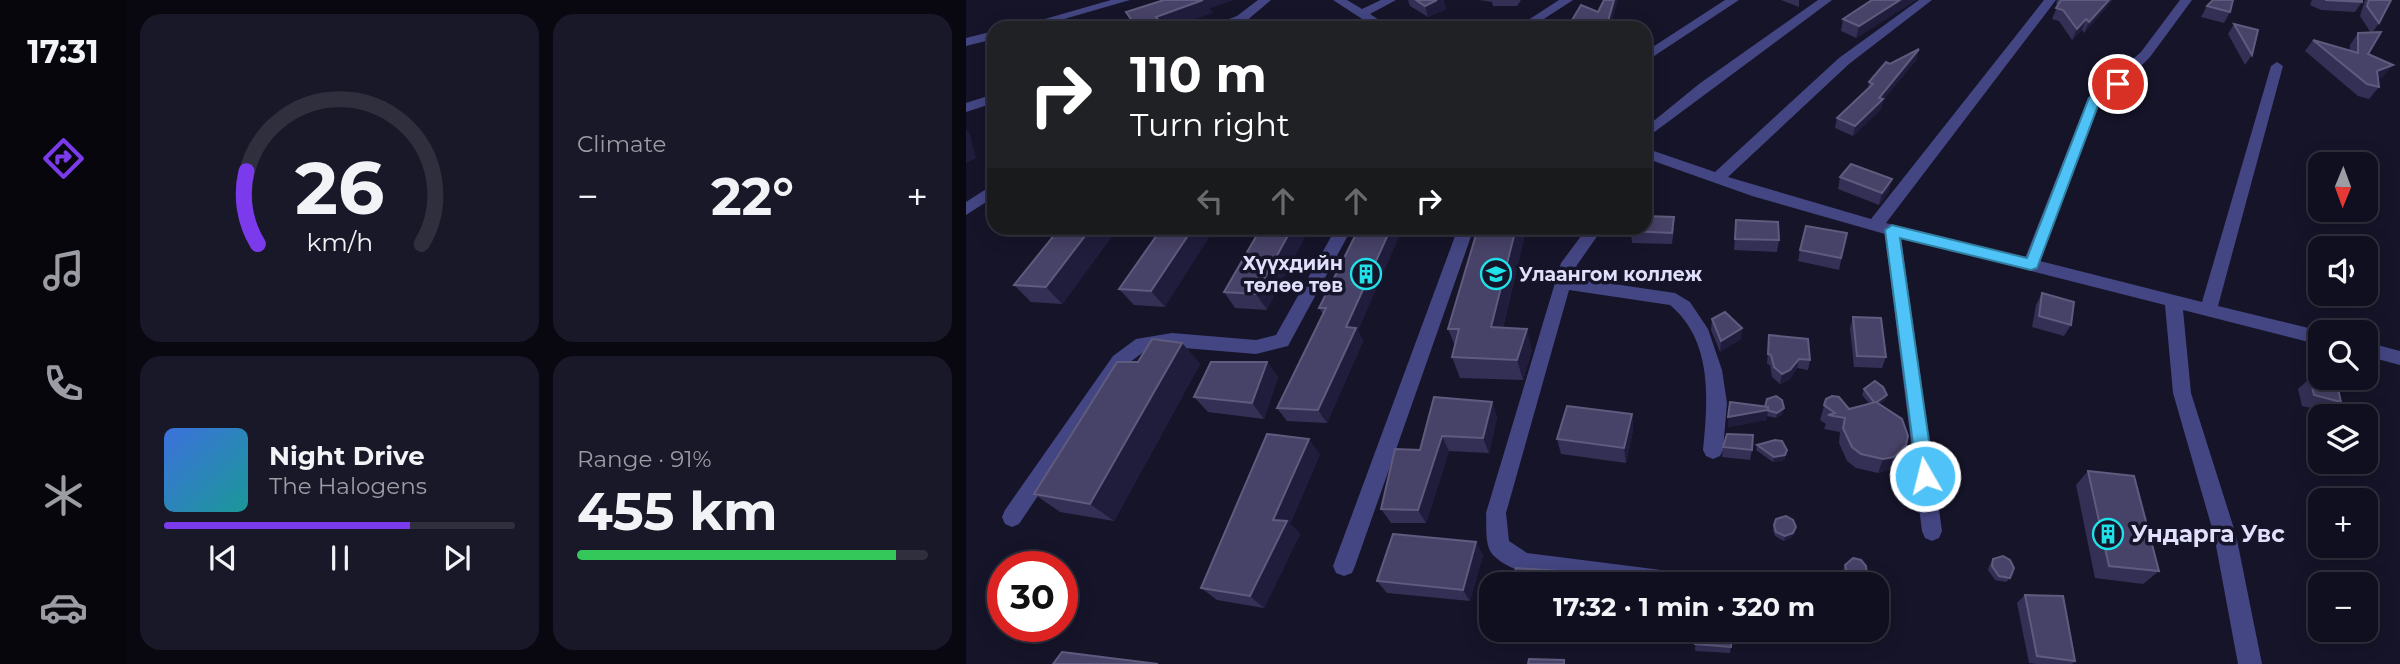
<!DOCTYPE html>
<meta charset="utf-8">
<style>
:root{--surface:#100f1f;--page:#191828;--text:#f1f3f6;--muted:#9c9ca4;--line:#302f3d;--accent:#7c3aed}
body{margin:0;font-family:Montserrat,sans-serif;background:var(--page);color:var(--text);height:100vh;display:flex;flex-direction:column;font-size:26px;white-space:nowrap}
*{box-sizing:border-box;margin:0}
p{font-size:23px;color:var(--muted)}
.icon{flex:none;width:38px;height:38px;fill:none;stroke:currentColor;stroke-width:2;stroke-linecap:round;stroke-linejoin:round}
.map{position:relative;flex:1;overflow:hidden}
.drawer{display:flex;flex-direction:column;gap:14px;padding:14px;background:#090811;width:840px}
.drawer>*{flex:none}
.top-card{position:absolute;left:21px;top:21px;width:665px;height:214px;border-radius:21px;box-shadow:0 4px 18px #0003,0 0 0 2px var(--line);background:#202124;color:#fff;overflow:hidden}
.needle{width:46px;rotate:181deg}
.fabs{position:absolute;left:1342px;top:152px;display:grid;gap:14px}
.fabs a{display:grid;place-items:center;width:70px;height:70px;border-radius:14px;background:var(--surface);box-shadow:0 4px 18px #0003,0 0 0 2px var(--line);font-size:35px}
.speed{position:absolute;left:21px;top:551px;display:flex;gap:14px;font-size:35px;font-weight:700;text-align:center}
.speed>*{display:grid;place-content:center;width:91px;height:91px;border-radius:50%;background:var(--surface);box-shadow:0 4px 18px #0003,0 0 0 2px var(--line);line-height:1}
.speed .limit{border:10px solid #d22;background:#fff;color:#111}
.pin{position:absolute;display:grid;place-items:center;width:60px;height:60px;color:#fff;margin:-30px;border:4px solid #fff;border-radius:50%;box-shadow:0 2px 7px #0007}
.me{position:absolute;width:77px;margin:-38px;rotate:352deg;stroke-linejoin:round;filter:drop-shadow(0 0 5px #0008)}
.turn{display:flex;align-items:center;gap:24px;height:147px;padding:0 28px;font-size:32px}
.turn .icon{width:91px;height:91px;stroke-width:2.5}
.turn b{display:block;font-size:49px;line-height:60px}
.lanes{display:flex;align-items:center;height:66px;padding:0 28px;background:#0003;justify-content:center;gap:35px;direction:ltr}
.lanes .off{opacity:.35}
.big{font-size:52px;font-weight:700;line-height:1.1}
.drawer .tile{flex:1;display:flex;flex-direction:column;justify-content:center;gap:10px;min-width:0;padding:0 24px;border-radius:21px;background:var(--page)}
.drawer .dial{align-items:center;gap:0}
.dial svg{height:182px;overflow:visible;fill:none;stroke:var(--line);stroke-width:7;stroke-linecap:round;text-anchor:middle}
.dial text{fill:var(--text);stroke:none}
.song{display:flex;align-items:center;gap:21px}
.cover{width:84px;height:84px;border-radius:10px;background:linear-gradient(135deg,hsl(220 70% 55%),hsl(180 70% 35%))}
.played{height:7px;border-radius:4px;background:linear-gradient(90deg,var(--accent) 70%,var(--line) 70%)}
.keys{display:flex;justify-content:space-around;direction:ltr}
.heat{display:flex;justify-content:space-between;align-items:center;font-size:38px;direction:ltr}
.charge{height:10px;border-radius:5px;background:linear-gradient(90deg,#34c759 91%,var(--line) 0)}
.drawer .tiles{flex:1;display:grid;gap:14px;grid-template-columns:repeat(2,1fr)}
.trip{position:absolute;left:513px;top:572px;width:410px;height:70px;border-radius:21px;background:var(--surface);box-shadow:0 4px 18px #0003,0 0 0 2px var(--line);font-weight:700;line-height:70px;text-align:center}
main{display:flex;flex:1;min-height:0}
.menu{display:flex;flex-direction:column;width:126px;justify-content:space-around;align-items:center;background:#06060c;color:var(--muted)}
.menu .icon{width:49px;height:49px}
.menu .selected{color:var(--accent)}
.menu b{font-size:32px;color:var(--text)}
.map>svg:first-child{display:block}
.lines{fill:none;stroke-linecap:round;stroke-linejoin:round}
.minor{fill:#444683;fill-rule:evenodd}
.wall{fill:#342f55}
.shaded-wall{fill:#201c3c}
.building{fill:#474267;stroke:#5f5b7e;stroke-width:2}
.route{fill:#4fc3f7;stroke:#337fa1;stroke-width:2}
.labels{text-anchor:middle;stroke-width:7;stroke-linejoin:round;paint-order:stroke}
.poi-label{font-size:19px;font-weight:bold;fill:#e1e0fc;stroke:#161429;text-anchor:end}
.near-poi-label{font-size:23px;font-weight:bold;fill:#e1e0fc;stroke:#161429;text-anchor:start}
</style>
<main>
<nav class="menu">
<b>17:31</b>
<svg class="icon selected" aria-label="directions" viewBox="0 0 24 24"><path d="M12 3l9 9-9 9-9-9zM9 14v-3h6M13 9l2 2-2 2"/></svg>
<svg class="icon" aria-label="music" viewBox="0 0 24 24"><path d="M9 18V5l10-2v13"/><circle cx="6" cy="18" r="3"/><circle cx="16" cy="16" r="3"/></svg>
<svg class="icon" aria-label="phone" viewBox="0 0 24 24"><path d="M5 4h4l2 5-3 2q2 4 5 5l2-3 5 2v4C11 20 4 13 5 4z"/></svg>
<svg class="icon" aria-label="climate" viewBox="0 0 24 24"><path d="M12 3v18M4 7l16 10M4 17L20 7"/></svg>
<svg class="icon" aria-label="car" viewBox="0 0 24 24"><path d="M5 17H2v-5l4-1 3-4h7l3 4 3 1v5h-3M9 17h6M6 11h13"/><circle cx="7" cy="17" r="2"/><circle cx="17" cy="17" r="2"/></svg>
</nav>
<section class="drawer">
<div class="tiles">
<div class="tile dial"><svg viewBox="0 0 100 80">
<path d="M14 69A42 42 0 1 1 86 69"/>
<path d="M14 69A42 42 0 0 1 9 37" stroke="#7c3aed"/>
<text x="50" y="56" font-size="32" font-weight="700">26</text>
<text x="50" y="72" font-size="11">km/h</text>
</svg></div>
<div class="tile"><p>Climate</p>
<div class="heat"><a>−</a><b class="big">22°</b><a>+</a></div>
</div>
<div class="tile">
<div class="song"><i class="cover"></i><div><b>Night Drive</b><p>The Halogens</p></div></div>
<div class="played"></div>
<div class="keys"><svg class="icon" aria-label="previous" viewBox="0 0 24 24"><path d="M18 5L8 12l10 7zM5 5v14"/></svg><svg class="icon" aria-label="pause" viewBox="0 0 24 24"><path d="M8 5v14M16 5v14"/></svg><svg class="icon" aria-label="next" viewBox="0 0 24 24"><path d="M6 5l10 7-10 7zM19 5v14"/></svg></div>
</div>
<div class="tile"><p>Range · 91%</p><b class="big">455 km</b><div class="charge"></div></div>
</div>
</section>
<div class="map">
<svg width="1434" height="664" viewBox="0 0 1434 664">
<rect width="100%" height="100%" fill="#161429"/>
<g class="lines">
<g class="minor">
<polygon points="145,0 164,0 67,28 47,28"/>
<polygon points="292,0 305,0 272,28 239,28 271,16"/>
<polygon points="367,0 381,0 396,9 415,0 430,0 404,14 425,28 410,28"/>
<polygon points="593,0 607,0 564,28 550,28"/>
<polygon points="759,0 773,0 679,62 679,52"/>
<polygon points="852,0 866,0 679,139 679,128 733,84"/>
<polygon points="953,0 966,0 883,64 762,177 905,219 1078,0 1090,0 920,223 1059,258 1122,98 1175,52 1214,0 1226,0 1184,57 1161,80 1135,100 1074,261 1236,302 1305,66 1311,62 1317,66 1252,306 1359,332 1354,332 1354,345 1217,310 1225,393 1270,535 1296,664 1272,664 1248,535 1207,393 1199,305 935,238 976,531 973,538 966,541 959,538 956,531 919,234 786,196 679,158 679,148 749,172 873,58"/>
<polygon points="28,31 28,39 0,46 0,38"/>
<polygon points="28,94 28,103 0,112 0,103"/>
<polygon points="28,184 28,197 0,215 0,202"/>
<polygon points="370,228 386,228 322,346 290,354 206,347 180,350 159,366 53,524 46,527 39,524 36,517 39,510 147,356 170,339 206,333 290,340 310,335"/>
<polygon points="492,228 508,228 389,566 386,573 378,576 370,573 367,566"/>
<path d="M621 228H637L611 265 607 278 709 293 724 302 742 329 756 370 761 403 757 450 754 456 747 459 740 456 737 450C742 400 747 341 704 305L603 290 540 513 543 541 561 553 711 572 719 575 721 584C674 584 560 590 527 555 518 546 521 525 520 513L595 263Z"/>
<polygon points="1400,342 1434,351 1434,365 1400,356"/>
</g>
</g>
<g class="wall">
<polygon points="442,0 477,0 480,9 462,17 444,6"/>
<polygon points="513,0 555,0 551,6 527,6 526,2"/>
<polygon points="815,0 833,0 833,7"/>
<polygon points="906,0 950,0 890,38 875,31 877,19"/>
<polygon points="1091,0 1147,0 1118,33 1116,30 1106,40 1093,21 1086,19 1092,5 1090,4"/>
<polygon points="1346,0 1396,0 1396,2 1389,12 1355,10 1344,5"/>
<polygon points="1399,0 1425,0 1413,23 1406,33 1402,54 1417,77 1412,79 1413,87 1403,99 1392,96 1339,51 1347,40 1384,50 1384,45 1392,33 1405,33 1394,16"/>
<polygon points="1241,6 1264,12 1258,23 1235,17"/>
<polygon points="1268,24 1286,55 1279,65 1262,34"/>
<polygon points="951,59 917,100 915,109 887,136 869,128 871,118 902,89 903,82 924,64"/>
<polygon points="874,177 923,191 913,205 872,189"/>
<polygon points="770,220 813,240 811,252 768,250"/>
<polygon points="94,228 152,228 96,304 65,302 48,285"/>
<polygon points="196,228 199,307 168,305 153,289"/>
<polygon points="295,228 301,310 269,308 258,292"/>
<polygon points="393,228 392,331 397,341 361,423 321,421 311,408 357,314 353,308"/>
<polygon points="512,228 595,228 593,235 559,234 537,328 566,350 557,380 494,378 486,357 489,346 482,329"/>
<polygon points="708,228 706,244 666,243 665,231"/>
<polygon points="881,233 873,270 832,261 834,250"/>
<polygon points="1076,293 1105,325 1098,336 1066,327 1070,305"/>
<polygon points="887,317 920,357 916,368 888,367 884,328"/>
<polygon points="746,319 776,328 775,339 754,352 745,330"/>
<polygon points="803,335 844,360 842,370 831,368 823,380 814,384 806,377 804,365 801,364"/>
<polygon points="216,343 234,364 148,521 94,512 68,494 172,362"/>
<polygon points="301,362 312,377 298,419 242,412 228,397"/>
<polygon points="1344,378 1375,402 1362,412 1336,406 1332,389"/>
<polygon points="898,389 921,395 919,400 914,404 934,458 922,470 912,473 890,468 881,461 873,443 874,432 858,429 860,424 854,420 860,399 883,409 903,403 896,395"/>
<polygon points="468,397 531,417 523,453 483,451 460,523 425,523 415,509 454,450"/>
<polygon points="764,402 817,414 810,418 801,416 801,420 762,427"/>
<polygon points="666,414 667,430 660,463 595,454 591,439"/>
<polygon points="791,445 821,450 818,460 807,462 790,450"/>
<polygon points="757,447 786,450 784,460 756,457"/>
<polygon points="354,454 324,524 334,534 298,608 251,600 235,588"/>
<polygon points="1122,471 1193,571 1177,584 1129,578 1110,485"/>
<polygon points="808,525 830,527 826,537 818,541 809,536 807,530"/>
<polygon points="517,555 504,601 421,593 411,581"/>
<polygon points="1027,559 1044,578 1040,582 1029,580 1022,570 1024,564"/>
<polygon points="879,565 899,578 890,584 885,584 880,580 877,569"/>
<polygon points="1059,595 1109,661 1106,664 1071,664 1063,663 1051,603"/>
<polygon points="730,630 765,647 764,653 729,651"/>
<polygon points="842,630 888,630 885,636 842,633"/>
</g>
<g class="shaded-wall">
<polygon points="237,0 268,0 244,8 247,13 204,28 176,28 190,17"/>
<polygon points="471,0 477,0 480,9 462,17 459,6"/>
<polygon points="648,0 652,0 644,28 640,28"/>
<polygon points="934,0 950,0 890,38 893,26"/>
<polygon points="1143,0 1147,0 1118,33 1123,22"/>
<polygon points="1120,19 1116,30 1106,40 1111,29"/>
<polygon points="953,49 951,59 917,100 915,109 887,136 889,126"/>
<polygon points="1427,65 1417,77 1402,83 1411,71"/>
<polygon points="0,129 4,134 10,158 0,163"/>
<polygon points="926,179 923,191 913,205 916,193"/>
<polygon points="125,228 152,228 96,304 80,287"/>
<polygon points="227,228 249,228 199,307 185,291"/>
<polygon points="326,228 344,228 301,310 290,294"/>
<polygon points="425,228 437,228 392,331 397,341 361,423 352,410 380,327"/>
<polygon points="550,228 558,228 559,234 532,348 525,327"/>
<polygon points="776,328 775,339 754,352 755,341"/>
<polygon points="561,329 566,350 557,380 551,360"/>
<polygon points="216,343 234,364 148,521 124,504"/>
<polygon points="833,359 831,368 823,380 814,384 816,374"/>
<polygon points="301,362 312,377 298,419 286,403"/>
<polygon points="921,395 919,400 908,409 910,404"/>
<polygon points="526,402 531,417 523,453 517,438"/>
<polygon points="818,408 817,414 810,418 811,413"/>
<polygon points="802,410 801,420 762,427 762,417"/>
<polygon points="666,414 667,430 660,463 658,448"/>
<polygon points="476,436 483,451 460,523 452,510"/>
<polygon points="343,439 354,454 324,524 334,534 298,608 284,596 307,520"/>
<polygon points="940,445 934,458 922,470 912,473 917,459"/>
<polygon points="821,450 818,460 807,462 808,457"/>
<polygon points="827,533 826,537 818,541 819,536"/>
<polygon points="510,542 517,555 504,601 497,590"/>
<polygon points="901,574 899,578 890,584 888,584"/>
</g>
<g class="building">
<polygon points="198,0 237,0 190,17 194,22 176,28 171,28 160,12"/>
<polygon points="450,0 471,0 459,6"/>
<polygon points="638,0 648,0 640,28 609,28 603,25 615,5 632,12"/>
<polygon points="906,0 934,0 893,26 877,19"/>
<polygon points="1095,0 1143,0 1123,22 1120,19 1111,29 1097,10 1090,8"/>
<polygon points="1247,0 1267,0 1264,12 1241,6"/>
<polygon points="1359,0 1396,0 1396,2"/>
<polygon points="1403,0 1425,0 1413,23 1401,6"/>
<polygon points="154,24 159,28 140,28"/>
<polygon points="1268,24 1292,30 1286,55"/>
<polygon points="1415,32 1402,54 1427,65 1411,71 1413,87 1401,84 1347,40 1392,53 1392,33"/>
<polygon points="953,49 913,98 917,99 889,126 871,118 907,84 903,82 920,62 924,64"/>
<polygon points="885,164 926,179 916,193 874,177"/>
<polygon points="679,216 708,217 706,233 665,231 665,228 679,228"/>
<polygon points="770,220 812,222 813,240 769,239"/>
<polygon points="840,226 881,233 875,258 834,250"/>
<polygon points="94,228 125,228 80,287 48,285"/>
<polygon points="196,228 227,228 185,291 153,289"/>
<polygon points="295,228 326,228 290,294 258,292"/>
<polygon points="393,228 425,228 380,327 390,328 352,410 311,408 360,308 353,308"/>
<polygon points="512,228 550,228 525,327 561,329 551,360 486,357 493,329 482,329"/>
<polygon points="1076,293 1108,302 1105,325 1073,316"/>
<polygon points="759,312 776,328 755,341 746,319"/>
<polygon points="887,317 915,318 920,357 891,356"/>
<polygon points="803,335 842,339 844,360 833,359 824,370 816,374 808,367 805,355 802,354"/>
<polygon points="186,339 216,343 124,504 68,494 151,362 172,362"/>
<polygon points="245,362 301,362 286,403 228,397"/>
<polygon points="1344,378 1371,384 1375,402 1348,395"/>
<polygon points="909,381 917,387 921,395 911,402 908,402 898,389"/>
<polygon points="810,396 816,400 818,408 811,413 800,410 802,410 802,407 799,407 801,399"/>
<polygon points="866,396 873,397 883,409 910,402 936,419 942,436 940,445 928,457 917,459 895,454 886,447 877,428 879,418 862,415 869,413 858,405 860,399"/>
<polygon points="468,397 526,402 517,438 476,436 452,510 415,509 429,449 454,450"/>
<polygon points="764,402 802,407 802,410 762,417"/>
<polygon points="601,406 666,414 658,448 591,439"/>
<polygon points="301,434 343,439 307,520 321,521 284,596 235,588"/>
<polygon points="761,434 787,435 786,450 757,447"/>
<polygon points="809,440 816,441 821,450 819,455 808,457 791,445"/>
<polygon points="1122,471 1168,476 1193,571 1143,566"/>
<polygon points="820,516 827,520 830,527 827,533 819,536 810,532 808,525 810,519"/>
<polygon points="427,534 510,542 497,590 411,581"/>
<polygon points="1037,556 1044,560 1048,568 1044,578 1033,576 1026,566 1027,559"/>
<polygon points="887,558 895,560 900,566 901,574 889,583 882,576 879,565"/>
<polygon points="550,568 648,575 647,584 547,584"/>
<polygon points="1059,595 1097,596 1109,661 1071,656"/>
<polygon points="730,630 766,630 765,647 729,644"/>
<polygon points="96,652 192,664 87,664"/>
<polygon points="563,659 598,660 598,664 562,664"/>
</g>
<polygon class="route" points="1152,80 1156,81 1156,86 1134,100 1071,268 1065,270 934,238 968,476 965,482 959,485 952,482 919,230 926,225 1061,258 1123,98"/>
<defs>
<g id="building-ring" transform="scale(1.575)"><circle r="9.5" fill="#161429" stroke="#20e1e7" stroke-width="1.5"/><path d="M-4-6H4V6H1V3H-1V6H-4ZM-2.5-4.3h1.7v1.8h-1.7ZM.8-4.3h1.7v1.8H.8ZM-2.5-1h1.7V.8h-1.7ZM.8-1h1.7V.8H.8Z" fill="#20e1e7"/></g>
<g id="school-ring" transform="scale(1.575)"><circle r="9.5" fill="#161429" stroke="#20e1e7" stroke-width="1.5"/><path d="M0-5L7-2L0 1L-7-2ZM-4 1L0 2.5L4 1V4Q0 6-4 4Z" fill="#20e1e7"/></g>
</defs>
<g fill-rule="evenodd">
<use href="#building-ring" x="400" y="274"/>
<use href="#school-ring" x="530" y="274"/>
<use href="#building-ring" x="1142" y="534"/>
</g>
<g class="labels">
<g class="poi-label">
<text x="377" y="270">Хүүхдийн<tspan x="377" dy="22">төлөө төв</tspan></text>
<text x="553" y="281" text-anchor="start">Улаангом коллеж</text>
</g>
<g class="near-poi-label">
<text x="1165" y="542">Ундарга Увс</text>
</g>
</g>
</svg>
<div class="fabs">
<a><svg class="needle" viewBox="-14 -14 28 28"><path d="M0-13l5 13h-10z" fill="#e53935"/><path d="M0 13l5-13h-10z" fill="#9c9ca4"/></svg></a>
<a><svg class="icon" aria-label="sound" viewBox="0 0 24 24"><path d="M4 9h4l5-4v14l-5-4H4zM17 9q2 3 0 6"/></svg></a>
<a><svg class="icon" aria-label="search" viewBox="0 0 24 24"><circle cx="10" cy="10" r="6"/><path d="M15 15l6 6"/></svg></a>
<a><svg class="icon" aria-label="layers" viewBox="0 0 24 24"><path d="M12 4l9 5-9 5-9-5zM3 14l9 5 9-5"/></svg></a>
<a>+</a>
<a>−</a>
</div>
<div class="speed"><div class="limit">30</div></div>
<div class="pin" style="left:1152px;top:84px;background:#d93025"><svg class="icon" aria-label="arrive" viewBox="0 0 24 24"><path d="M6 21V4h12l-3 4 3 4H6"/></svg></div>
<svg class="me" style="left:959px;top:476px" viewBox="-20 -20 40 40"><circle r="17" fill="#4fc3f7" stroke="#fff" stroke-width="3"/><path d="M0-11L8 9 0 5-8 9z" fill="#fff"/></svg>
<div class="trip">17:32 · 1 min · 320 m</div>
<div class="top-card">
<div class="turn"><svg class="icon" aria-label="right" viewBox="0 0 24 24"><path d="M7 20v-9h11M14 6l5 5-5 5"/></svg><div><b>110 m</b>Turn right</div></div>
<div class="lanes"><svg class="icon off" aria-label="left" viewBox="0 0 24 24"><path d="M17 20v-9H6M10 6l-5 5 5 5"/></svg><svg class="icon off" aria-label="ahead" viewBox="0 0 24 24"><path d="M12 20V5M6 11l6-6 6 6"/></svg><svg class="icon off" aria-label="ahead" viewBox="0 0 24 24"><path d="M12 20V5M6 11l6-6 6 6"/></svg><svg class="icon" aria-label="right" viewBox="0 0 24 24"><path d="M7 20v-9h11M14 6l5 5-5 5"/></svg></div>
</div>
</div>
</main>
